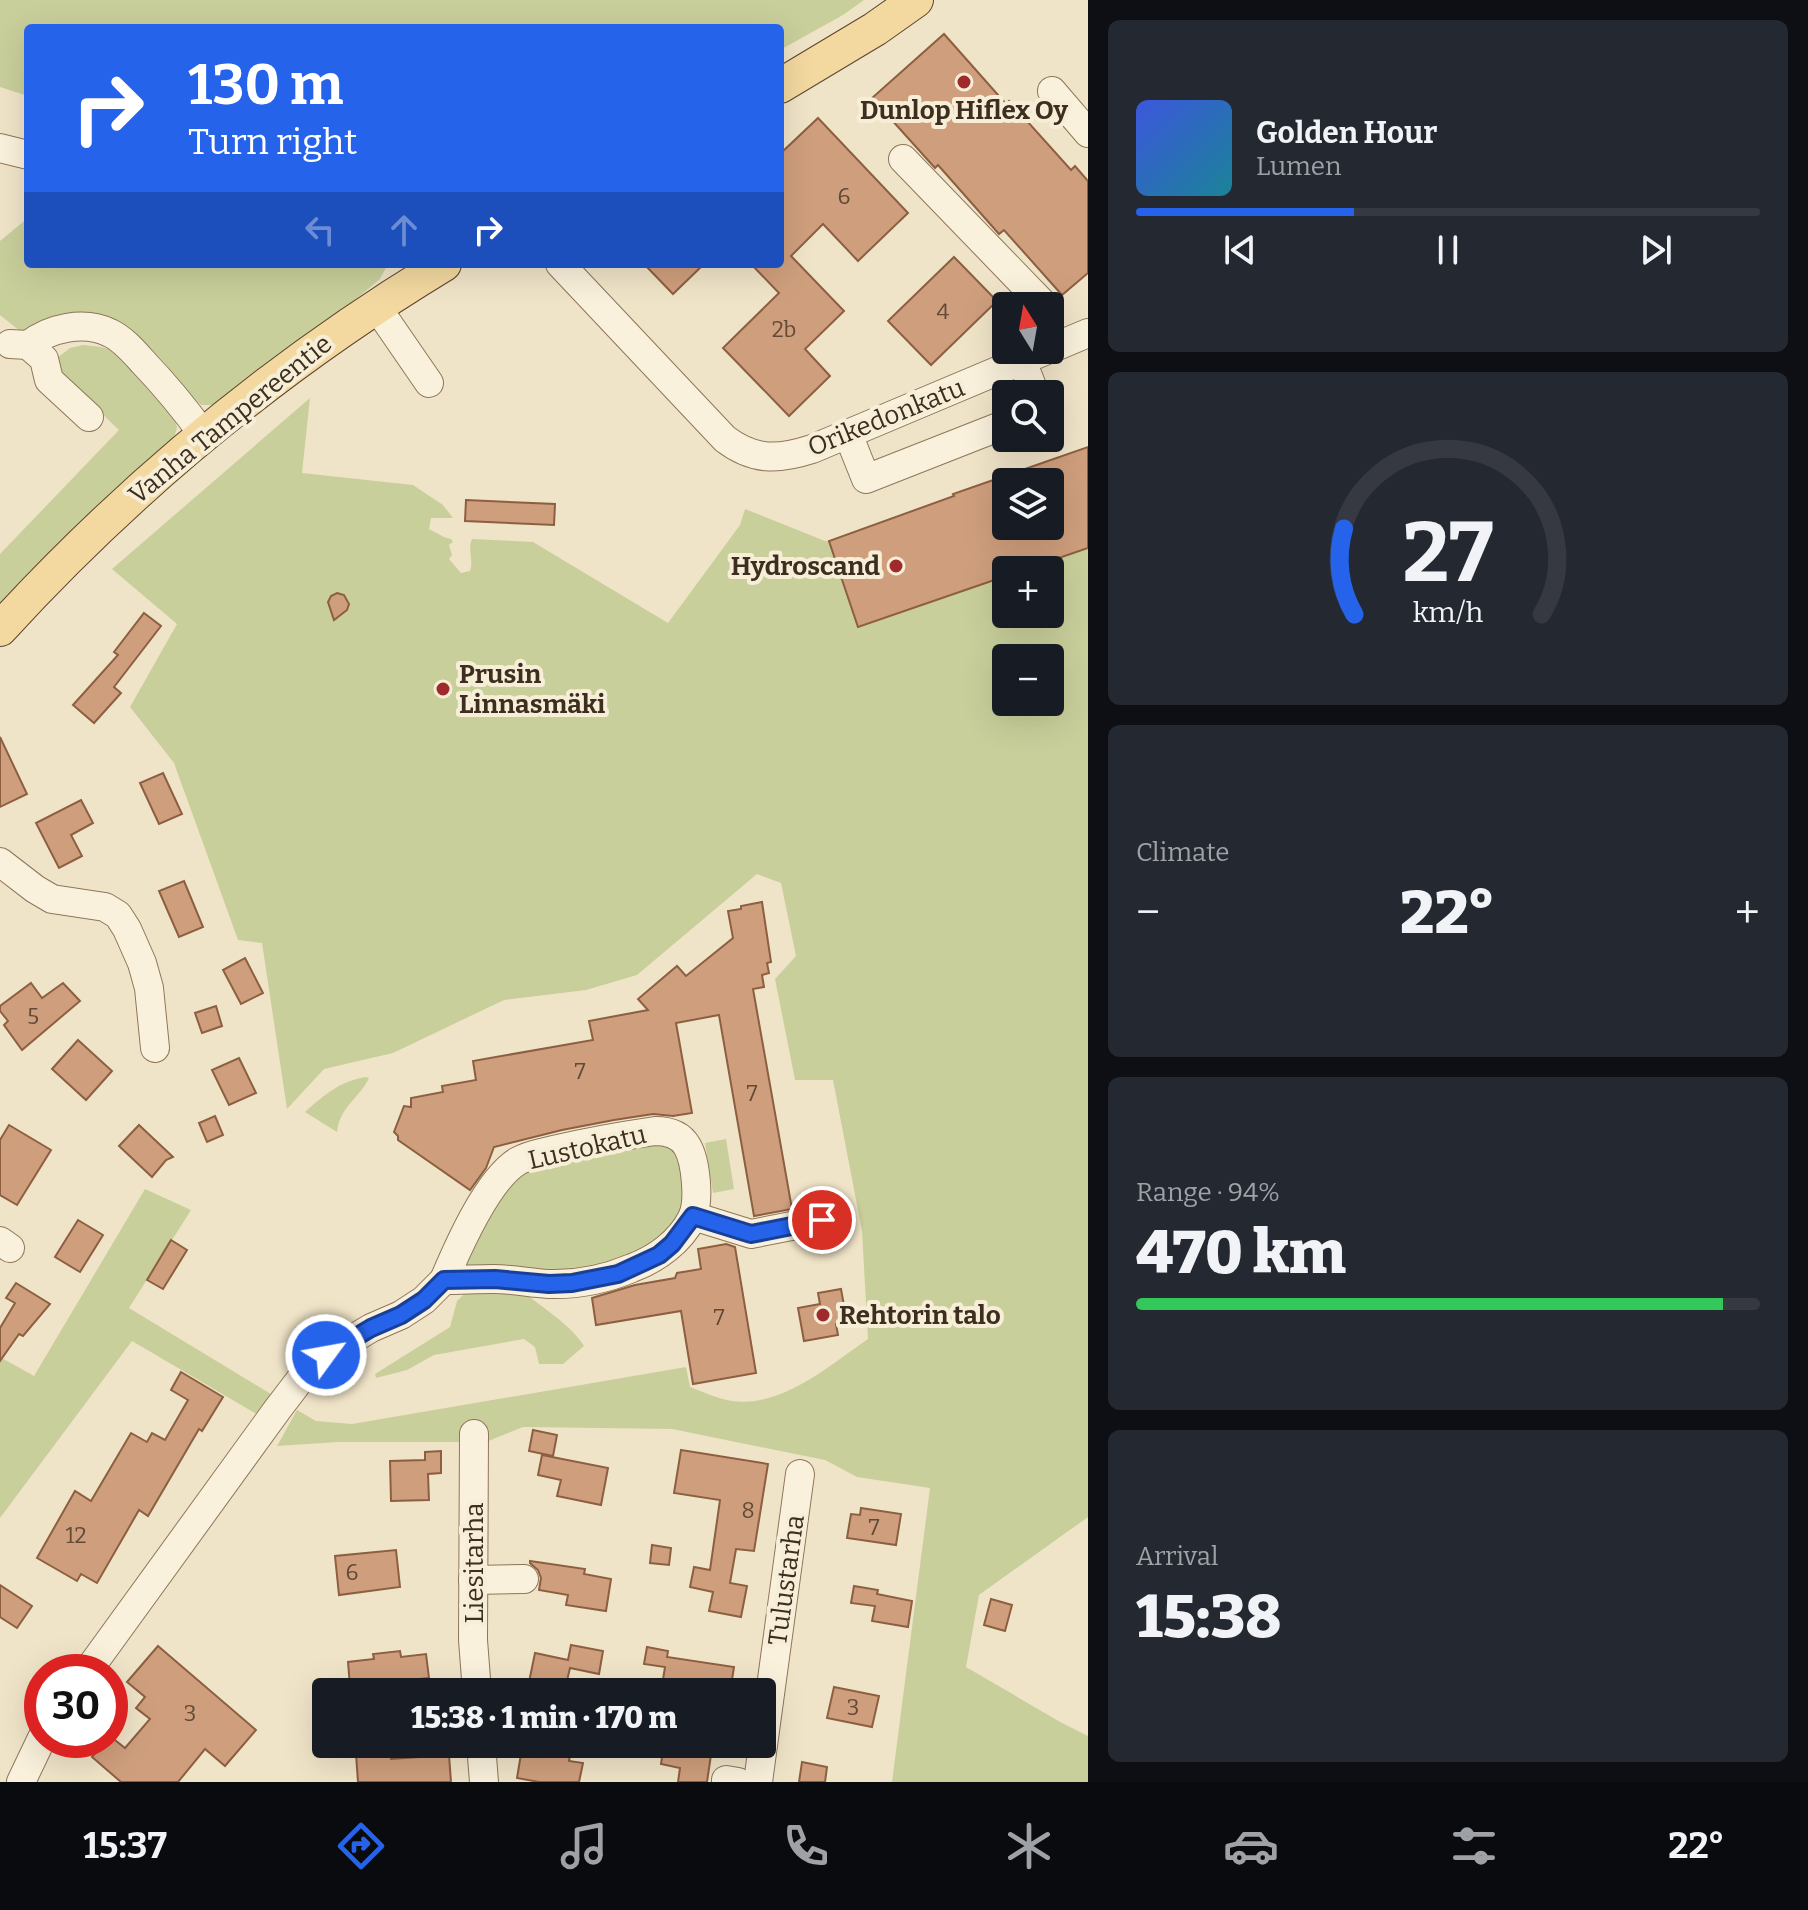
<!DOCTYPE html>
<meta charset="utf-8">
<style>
:root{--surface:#171b24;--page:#242831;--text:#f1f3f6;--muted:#9ea1a6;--line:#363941;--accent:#2563eb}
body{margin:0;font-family:Bitter,serif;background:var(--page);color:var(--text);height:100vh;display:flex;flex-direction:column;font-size:30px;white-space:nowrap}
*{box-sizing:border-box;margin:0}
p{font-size:26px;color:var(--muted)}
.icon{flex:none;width:44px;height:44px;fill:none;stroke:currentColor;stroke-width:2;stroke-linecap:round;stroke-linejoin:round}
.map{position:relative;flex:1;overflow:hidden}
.drawer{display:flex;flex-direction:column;gap:20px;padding:20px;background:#0d0f14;width:720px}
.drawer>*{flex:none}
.banner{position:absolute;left:24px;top:24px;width:760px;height:244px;border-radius:8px;box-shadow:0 8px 32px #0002;background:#2563eb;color:#fff;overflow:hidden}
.needle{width:52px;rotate:349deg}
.controls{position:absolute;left:992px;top:292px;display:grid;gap:16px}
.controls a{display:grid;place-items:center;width:72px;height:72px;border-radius:8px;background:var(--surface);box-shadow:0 8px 32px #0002;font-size:40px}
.speed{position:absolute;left:24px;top:1654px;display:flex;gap:16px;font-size:40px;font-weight:700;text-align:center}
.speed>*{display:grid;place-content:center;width:104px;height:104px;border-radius:50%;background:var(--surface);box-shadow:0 8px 32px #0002;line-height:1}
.speed .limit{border:12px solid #d22;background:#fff;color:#111}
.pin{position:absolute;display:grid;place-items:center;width:68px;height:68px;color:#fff;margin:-34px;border:4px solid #fff;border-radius:50%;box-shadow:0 2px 8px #0007}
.me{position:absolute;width:88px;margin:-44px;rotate:58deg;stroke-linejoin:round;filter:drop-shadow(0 0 6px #0008)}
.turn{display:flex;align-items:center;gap:28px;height:168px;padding:0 32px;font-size:36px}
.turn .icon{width:104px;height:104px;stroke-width:2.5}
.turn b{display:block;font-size:56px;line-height:68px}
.lanes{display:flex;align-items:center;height:76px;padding:0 32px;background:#0003;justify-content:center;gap:40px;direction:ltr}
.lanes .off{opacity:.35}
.big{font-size:60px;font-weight:800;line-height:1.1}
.drawer .tile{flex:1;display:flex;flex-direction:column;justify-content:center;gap:12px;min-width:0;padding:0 28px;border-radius:12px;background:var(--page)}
.drawer .dial{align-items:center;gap:0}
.dial svg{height:208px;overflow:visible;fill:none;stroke:var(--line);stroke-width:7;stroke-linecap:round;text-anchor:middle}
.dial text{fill:var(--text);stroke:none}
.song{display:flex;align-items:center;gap:24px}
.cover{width:96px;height:96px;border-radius:12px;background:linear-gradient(135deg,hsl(230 70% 55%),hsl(190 70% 35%))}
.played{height:8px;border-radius:4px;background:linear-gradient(90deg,var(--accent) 35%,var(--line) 35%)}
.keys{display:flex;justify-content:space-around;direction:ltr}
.heat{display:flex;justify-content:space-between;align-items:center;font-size:44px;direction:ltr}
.charge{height:12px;border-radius:6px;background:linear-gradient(90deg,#34c759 94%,var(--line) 0)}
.trip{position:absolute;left:312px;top:1678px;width:464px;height:80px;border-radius:8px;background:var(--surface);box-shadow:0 8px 32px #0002;font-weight:800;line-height:80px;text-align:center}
.tab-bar{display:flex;height:128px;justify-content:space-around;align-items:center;background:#090b0e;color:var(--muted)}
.tab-bar .icon{width:56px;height:56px}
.tab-bar .active{color:var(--accent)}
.tab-bar b{font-size:36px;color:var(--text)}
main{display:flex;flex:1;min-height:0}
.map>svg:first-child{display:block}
.green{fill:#c9cf9b;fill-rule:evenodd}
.building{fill:#cf9f7d;stroke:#8d5f41;stroke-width:2;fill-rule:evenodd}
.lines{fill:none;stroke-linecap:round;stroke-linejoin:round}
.minor-casing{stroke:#8d765c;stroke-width:30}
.major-casing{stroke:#5b4430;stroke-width:36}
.minor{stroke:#faf1dc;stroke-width:28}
.major{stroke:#f3d9a0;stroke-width:34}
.route-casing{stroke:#184099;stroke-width:20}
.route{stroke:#2563eb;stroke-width:14}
.poi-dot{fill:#9e2a2b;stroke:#f7eed8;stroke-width:3}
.labels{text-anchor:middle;stroke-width:8;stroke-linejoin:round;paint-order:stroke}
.number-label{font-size:22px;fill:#624a37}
.poi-label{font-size:26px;font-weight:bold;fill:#3d2e20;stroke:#f7eed8;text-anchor:start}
.street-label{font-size:26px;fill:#3d2e20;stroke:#f7eed8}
</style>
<main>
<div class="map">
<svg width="1088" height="1782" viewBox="0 0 1088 1782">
<rect width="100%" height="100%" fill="#f0e4c8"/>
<g class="green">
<polygon points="0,0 864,0 843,15 780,50 780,28 28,28 28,96 0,87"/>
<polygon points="28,218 28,264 388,264 380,279 337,315 216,405 201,405 190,395 164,362 141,340 26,336 0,315 0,241"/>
<path d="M83 345C92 346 100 346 109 349 134 359 157 397 175 418L177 428 174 438 0 606V554L119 430 58 372 57 358 70 348Z"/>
<path d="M310 398 302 473 413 485 443 505 453 518H431L429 529 444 537 451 539 453 542 449 545 452 555 449 559 461 573 470 571C474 560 467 550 472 539L533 542 668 623 740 525 745 509 825 541H829L859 627 1006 576V614H1050V570H1024L1088 548V1517L979 1595 966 1667 1062 1723 1088 1736V1782H892L930 1488 857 1477 825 1460 672 1429 523 1427 486 1442H338L277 1446 297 1410 316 1421 352 1424 686 1367 690 1387C703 1392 719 1399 732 1401 782 1408 830 1365 868 1339L862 1231 833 1080H795L775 979 796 956 781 883 757 874 637 975 586 990 504 1000 393 1053 324 1069 287 1109 262 943 238 940 174 763 130 707 177 624 112 569ZM1006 658H1050V702H1006Z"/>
<path d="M366 1077 369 1078C359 1099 340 1106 337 1132L305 1112C324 1095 340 1081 366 1077Z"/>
<polygon points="659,1139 680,1152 685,1217 660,1244 567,1276 463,1271 479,1226 501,1196 531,1166"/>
<polygon points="726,1139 734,1189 713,1193 705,1143"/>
<polygon points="145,1189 191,1210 129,1308 271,1394 258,1415 132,1341 0,1518 0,1357 34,1376"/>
<path d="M521 1289C542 1309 569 1322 584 1346L563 1364H539L535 1347 524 1339 434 1355 407 1370 376 1378 375 1374 450 1327 457 1301 464 1294Z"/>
</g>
<g class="building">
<polygon points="944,34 1006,104 1009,101 1071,170 1075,166 1088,181 1088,273 1062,295 1004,230 999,234 938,165 935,168 872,98"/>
<polygon points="818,118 908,213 858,261 823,224 791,256 844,311 805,349 830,376 789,416 723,348 779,293 751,264 780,264 780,154"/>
<polygon points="954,257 997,301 931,365 888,321"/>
<polygon points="644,264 704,264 673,294"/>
<path d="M1088 447V548L1024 570H1006V576L858 627 829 541 954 496 953 494ZM1006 482H1050V526H1006Z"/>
<polygon points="466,500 555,504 554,525 465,521"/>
<polygon points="337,593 344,595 349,604 347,610 334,620 328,602 331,596"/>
<polygon points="144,613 161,626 114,687 121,693 94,723 73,705 118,655 114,652"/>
<polygon points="0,737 27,794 0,807"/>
<polygon points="163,773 182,814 159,824 140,783"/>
<polygon points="81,800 93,823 71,835 82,856 59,868 36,823"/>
<polygon points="184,881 203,927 179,937 159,891"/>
<polygon points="762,902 771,962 767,963 769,973 762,975 764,987 753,989 792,1209 754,1216 719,1015 676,1023 692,1113 673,1116 653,1114 614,1120 562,1130 494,1147 486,1168 470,1190 398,1140 398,1136 394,1132 404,1106 411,1107 411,1098 443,1092 442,1086 476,1080 473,1061 593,1040 589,1021 648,1010 638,999 677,966 686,976 733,938 728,911 741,909 741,906"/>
<polygon points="245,958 263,993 241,1004 223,970"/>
<polygon points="31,983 42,998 63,983 80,1001 22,1050 4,1025 8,1021 0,1011 0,1006"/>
<polygon points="216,1006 222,1026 202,1033 195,1013"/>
<polygon points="78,1040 112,1071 86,1100 52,1069"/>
<polygon points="239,1058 256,1093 229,1105 212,1070"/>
<polygon points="215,1116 223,1135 207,1142 199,1123"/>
<polygon points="9,1125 51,1150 17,1205 0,1195 0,1140"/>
<polygon points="139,1125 173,1157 166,1160 152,1177 119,1146"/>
<polygon points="78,1220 103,1235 80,1272 55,1257"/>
<polygon points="171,1240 187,1250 163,1289 147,1280"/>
<polygon points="726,1244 735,1247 756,1373 693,1384 681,1311 596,1325 592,1298 635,1285 675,1278 677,1273 701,1269 698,1249"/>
<polygon points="16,1283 50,1304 23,1336 19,1334 0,1361 0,1328 15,1303 6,1298"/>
<polygon points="841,1289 847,1322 836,1324 838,1335 804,1341 798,1308 820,1304 818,1293"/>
<polygon points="181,1372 223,1397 202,1431 199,1429 148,1516 139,1510 97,1583 81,1574 77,1581 37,1558 75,1491 91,1501 131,1433 147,1442 152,1433 165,1440 188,1400 171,1390"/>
<polygon points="533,1430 557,1435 553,1456 529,1451"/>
<polygon points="681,1450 768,1464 754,1551 736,1549 730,1583 747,1586 741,1617 709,1611 713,1592 690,1587 694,1567 710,1570 720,1500 674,1493"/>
<polygon points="441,1451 441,1473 428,1474 429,1500 391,1501 390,1461 425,1460 425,1452"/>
<polygon points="542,1455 608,1468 601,1505 557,1496 561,1480 538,1475"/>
<polygon points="861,1508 901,1514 896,1545 847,1538 851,1514 860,1515"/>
<polygon points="652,1545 671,1548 669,1565 650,1563"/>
<polygon points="396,1550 400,1587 339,1595 335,1556"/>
<polygon points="530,1561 585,1569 584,1574 611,1579 606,1611 566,1605 568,1595 539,1590 541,1578 538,1570 530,1563"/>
<polygon points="0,1585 32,1606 17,1628 0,1617"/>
<polygon points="854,1586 878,1590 877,1594 912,1601 908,1627 872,1621 875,1606 851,1603"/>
<polygon points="991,1599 1012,1605 1005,1631 984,1625"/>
<polygon points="571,1645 603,1651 599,1674 570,1668 565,1689 529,1682 535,1653 568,1660"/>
<polygon points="158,1646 256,1730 225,1766 205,1749 178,1782 121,1782 92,1757 107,1740 110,1740 110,1736 125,1748 150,1719 136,1708 145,1697 127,1682"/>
<polygon points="647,1647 668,1651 667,1657 734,1667 730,1692 661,1692 665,1667 644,1664"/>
<polygon points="400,1651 401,1657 426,1654 429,1678 350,1686 348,1662 374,1659 373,1654"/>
<polygon points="834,1687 879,1696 872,1727 827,1718"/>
<polygon points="542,1744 572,1744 569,1761 583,1763 579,1782 539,1782 517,1778 521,1754 539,1757"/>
<polygon points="664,1744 685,1744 712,1748 707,1782 678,1782 680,1768 661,1764"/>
<polygon points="390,1751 391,1759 449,1755 451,1782 358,1782 356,1754"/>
<polygon points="802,1762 827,1767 825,1782 799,1782"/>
</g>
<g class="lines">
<g class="minor-casing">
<g id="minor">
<polyline points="1052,91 1088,133"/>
<polyline points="0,148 28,155"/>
<polyline points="903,159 1045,306"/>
<path d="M560 264 725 439C754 461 778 460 812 449L1047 350"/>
<polyline points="376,306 429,383"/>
<polyline points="10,344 28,345 44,359 49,380 89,417"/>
<path d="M28 345C50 328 84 320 110 333 123 339 134 352 143 362 165 385 184 408 203 434"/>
<polyline points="1050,349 1088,333"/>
<polyline points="1022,361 1035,394"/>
<polyline points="848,434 866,479 1006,424"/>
<polyline points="0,862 35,889 52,899 105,907 118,915 127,929 142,963 149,988 155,1048"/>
<path d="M655 1131C668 1131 680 1134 687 1146 696 1161 700 1202 692 1218 680 1242 656 1259 632 1268 606 1279 576 1285 548 1284 530 1283 512 1279 493 1279 477 1279 460 1280 444 1280 458 1247 487 1180 518 1161 528 1155 541 1153 553 1150 587 1142 621 1136 655 1131Z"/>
<polyline points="693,1216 751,1234 822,1220"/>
<polyline points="0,1241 10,1248"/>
<polyline points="474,1434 473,1640 477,1692"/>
<polyline points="473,1580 524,1579"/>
<polyline points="87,1672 277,1410 309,1368 326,1355 371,1328 401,1315 424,1300 444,1280"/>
<polyline points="481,1744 484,1782"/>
<polyline points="726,1780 738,1782"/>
<polyline points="21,1782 42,1738"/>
<polyline points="758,1782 800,1474"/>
</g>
</g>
<g class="major-casing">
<g id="major">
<polyline points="780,86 875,29 916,0"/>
<path d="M0 629C130 487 279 364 444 264"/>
</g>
</g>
<use href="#minor" class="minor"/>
<use href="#major" class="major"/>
</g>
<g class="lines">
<g class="route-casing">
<polyline id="route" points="326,1355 371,1328 401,1315 424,1300 444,1280 495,1279 549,1284 572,1283 618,1274 659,1255 672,1244 693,1216 751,1234 822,1220"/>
</g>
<use href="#route" class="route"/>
</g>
<g class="poi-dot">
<circle cx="964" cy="82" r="8"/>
<circle cx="896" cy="566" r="8"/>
<circle cx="443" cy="689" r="8"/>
<circle cx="823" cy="1315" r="8"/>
</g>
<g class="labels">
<g class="number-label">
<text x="844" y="204">6</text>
<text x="943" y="319">4</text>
<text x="784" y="337">2b</text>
<text x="33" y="1024">5</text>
<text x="580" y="1079">7</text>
<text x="752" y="1101">7</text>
<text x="719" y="1325">7</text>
<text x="748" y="1518">8</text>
<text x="874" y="1535">7</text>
<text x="76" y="1543">12</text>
<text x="352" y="1580">6</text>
<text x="853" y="1715">3</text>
<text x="190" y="1721">3</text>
</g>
<g class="poi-label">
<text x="964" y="119" text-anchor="middle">Dunlop Hiflex Oy</text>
<text x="880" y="575" text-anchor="end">Hydroscand</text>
<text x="459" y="683">Prusin<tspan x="459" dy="30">Linnasmäki</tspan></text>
<text x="839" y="1324">Rehtorin talo</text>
</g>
<g class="street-label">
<text transform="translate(886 417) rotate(-22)" y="9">Orikedonkatu</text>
<text transform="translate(230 419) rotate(-39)" y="9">Vanha Tampereentie</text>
<text transform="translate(587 1147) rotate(-13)" y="9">Lustokatu</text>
<text transform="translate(474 1563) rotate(-90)" y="9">Liesitarha</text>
<text transform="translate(786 1580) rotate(-82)" y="9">Tulustarha</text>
</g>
</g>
</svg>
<div class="controls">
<a><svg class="needle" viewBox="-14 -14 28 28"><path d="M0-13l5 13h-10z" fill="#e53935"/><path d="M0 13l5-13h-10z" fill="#9ea1a6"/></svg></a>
<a><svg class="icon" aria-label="search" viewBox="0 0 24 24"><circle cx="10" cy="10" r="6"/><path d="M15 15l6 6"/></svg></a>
<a><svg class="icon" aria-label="layers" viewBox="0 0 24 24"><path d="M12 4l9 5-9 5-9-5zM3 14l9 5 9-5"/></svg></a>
<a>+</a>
<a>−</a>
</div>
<div class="speed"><div class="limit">30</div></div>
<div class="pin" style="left:822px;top:1220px;background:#d93025"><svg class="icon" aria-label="arrive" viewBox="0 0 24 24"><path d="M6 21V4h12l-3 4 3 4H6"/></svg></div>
<svg class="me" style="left:326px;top:1355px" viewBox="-20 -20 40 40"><circle r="17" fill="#2563eb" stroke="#fff" stroke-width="3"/><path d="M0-11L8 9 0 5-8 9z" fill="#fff"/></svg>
<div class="trip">15:38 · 1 min · 170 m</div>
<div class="banner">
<div class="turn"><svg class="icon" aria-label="right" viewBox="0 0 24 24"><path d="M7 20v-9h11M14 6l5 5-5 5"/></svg><div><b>130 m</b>Turn right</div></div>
<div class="lanes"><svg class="icon off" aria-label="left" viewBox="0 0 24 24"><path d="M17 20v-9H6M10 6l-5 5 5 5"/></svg><svg class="icon off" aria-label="ahead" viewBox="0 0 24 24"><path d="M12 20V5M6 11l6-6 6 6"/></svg><svg class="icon" aria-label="right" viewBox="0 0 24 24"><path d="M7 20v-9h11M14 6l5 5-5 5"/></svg></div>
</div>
</div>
<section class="drawer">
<div class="tile">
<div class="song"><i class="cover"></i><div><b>Golden Hour</b><p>Lumen</p></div></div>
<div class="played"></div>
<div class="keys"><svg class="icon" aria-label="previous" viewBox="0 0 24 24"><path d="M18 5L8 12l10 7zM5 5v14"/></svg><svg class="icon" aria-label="pause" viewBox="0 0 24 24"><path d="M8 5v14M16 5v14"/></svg><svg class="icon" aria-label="next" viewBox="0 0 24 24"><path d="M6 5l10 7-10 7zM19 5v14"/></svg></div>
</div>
<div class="tile dial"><svg viewBox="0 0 100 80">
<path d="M14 69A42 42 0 1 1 86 69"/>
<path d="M14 69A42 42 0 0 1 10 36" stroke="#2563eb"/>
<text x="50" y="56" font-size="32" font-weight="700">27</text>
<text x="50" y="72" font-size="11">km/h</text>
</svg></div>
<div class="tile"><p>Climate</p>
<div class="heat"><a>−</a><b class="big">22°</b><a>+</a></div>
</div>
<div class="tile"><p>Range · 94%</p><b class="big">470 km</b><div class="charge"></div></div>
<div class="tile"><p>Arrival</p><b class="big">15:38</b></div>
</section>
</main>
<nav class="tab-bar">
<b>15:37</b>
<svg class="icon active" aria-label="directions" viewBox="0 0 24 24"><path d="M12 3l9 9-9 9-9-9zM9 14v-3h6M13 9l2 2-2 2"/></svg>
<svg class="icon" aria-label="music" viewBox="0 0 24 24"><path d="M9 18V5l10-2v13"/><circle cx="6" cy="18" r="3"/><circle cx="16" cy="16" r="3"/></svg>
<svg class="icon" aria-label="phone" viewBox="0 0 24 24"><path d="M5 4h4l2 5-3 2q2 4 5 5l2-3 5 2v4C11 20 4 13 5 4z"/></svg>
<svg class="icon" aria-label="climate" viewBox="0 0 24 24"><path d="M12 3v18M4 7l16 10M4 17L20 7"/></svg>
<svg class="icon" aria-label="car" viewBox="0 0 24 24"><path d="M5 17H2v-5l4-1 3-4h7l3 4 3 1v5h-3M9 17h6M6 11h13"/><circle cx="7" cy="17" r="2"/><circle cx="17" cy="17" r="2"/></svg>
<svg class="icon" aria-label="filters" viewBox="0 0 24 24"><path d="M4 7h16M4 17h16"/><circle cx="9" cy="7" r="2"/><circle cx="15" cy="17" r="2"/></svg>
<b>22°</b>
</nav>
